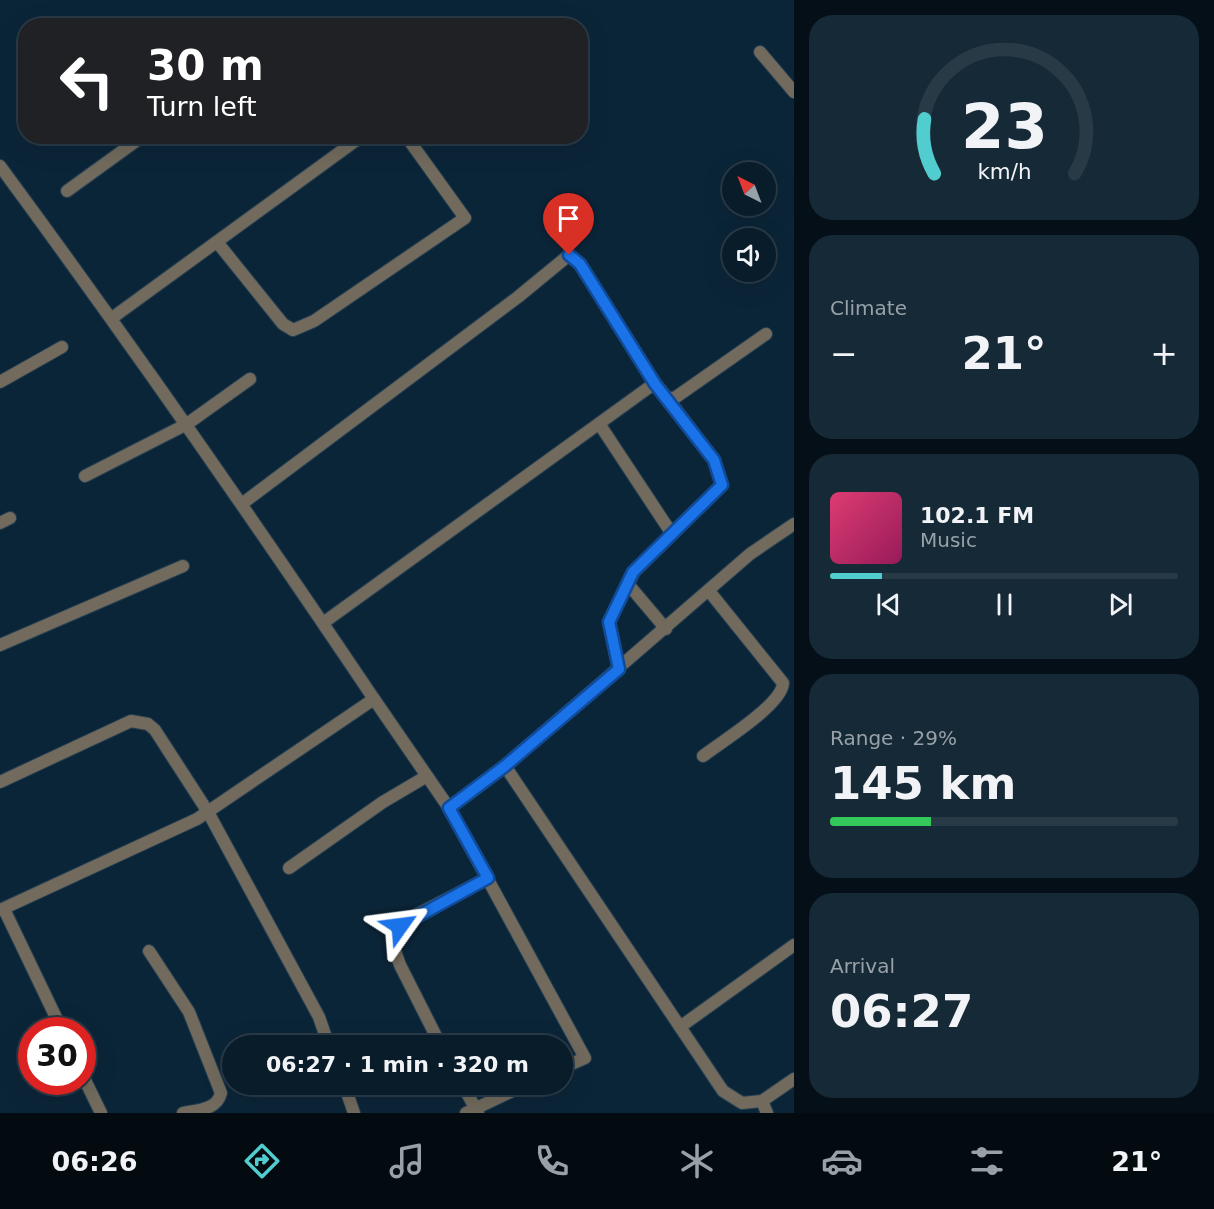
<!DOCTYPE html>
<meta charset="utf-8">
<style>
:root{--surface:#081c2a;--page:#162936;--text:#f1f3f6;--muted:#98a1a8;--line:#293a47;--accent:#52cdcf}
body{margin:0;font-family:"DejaVu Sans",sans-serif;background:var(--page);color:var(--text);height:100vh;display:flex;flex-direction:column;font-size:22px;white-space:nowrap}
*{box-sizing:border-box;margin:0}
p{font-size:20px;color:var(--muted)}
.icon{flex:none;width:33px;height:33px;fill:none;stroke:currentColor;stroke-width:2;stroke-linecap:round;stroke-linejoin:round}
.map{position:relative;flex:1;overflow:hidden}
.side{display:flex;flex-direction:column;gap:15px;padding:15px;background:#040f17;width:420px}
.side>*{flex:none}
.top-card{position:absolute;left:18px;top:18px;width:570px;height:126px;border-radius:24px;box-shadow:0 6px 24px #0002,0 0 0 2px var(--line);background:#202124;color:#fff;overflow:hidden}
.needle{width:39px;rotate:318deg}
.fabs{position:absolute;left:722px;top:162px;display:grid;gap:12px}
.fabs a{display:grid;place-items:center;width:54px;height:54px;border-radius:50%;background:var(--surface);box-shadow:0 6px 24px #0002,0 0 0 2px var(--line);font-size:30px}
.speed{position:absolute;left:18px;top:1017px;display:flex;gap:12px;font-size:30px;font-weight:700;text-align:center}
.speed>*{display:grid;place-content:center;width:78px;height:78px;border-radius:50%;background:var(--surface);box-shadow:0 6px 24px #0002,0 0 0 2px var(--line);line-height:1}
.speed .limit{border:9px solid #d22;background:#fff;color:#111}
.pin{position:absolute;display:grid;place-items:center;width:51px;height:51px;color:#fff;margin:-62px -26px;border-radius:50% 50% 50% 0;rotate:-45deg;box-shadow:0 0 6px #0007}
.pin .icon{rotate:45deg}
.me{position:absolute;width:66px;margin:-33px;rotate:59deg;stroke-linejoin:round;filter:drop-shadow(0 0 4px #0008)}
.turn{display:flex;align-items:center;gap:21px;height:126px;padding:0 30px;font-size:27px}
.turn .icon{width:78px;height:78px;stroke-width:2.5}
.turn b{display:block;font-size:42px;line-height:51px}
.big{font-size:45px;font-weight:700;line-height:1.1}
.side .card{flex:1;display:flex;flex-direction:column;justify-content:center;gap:9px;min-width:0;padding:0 21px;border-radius:24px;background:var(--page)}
.side .dial{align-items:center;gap:0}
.dial svg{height:156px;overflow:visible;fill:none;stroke:var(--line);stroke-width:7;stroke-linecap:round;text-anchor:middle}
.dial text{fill:var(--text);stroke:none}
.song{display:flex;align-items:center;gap:18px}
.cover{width:72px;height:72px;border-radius:9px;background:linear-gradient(135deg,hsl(340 70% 55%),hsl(330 70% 35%))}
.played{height:6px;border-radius:3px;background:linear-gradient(90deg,var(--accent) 15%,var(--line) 15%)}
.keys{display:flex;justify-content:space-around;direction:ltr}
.heat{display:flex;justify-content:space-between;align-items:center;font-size:33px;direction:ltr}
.charge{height:9px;border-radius:4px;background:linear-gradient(90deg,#34c759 29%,var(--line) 0)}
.trip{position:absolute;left:222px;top:1035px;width:351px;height:60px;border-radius:30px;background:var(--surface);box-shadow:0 6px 24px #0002,0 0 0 2px var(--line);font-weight:700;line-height:60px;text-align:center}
.tab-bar{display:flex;height:96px;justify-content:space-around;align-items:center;background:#030b11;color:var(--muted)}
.tab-bar .icon{width:42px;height:42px}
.tab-bar .active{color:var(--accent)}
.tab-bar b{font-size:27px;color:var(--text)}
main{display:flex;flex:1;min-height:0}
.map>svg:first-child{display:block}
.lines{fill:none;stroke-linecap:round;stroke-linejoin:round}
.street-casing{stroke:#274052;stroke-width:14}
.street{stroke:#716a5d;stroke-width:12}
.route-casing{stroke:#114b97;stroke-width:15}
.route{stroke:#1a73e8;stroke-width:10}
</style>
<main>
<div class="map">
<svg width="794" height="1113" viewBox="0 0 794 1113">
<rect width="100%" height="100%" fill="#0b2538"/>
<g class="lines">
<g class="street-casing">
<g id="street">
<polyline points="760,52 794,92"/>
<path d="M0 166C129 341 253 519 374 699L197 819 0 910"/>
<polyline points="67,191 143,136"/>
<polyline points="217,242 283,324 293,330 314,321 465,218 406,136"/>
<polyline points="112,318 362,136"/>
<polyline points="0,382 62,347"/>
<polyline points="600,425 672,534"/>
<polyline points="85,476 187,424 250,379"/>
<polyline points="243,503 518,297 569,255 580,264 655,383 668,399 676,397 766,334"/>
<polyline points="0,523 10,518"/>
<polyline points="628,584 666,629"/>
<polyline points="323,623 655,383"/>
<polyline points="0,645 183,566"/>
<polyline points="619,670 609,622 634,572 722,485 714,460 668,399"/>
<polyline points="374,699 449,808 505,766"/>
<path d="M703 756C721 742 782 705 783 683L709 591"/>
<polyline points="0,782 131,721 148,724 155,730 208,812 319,1017 329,1046"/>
<polyline points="449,808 585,1058 562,1068"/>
<polyline points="289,868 383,802 427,776"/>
<polyline points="4,909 62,1030"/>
<path d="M149 951 189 1012 221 1093C217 1110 198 1110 183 1113"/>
<polyline points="680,1027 794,945"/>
<polyline points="441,1046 400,965 394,948 395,934 408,919 488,878"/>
<polyline points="82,1074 101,1113"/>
<polyline points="344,1084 354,1113"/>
<polyline points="462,1084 478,1113"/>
<polyline points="762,1101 742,1103 723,1091 505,766 750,554 794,524"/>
<polyline points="466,1113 527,1084"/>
<polyline points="767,1113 762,1101 794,1079"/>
</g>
</g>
<use href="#street" class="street"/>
</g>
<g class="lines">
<g class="route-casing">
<polyline id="route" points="400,926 488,878 449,808 505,766 619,669 609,622 633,572 722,485 714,460 655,384 580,264 569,255"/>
</g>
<use href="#route" class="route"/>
</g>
</svg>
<div class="fabs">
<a><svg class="needle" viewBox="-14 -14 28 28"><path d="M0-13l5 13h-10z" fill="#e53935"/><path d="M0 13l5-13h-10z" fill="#98a1a8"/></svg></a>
<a><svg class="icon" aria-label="sound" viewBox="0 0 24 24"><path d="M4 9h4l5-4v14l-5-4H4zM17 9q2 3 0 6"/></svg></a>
</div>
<div class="speed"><div class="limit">30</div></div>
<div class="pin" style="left:569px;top:255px;background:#d93025"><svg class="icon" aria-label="arrive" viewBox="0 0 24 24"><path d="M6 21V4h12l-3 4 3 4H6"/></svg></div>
<svg class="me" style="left:400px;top:926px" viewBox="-20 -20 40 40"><path d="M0-17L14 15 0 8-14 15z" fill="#1a73e8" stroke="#fff" stroke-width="4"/></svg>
<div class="trip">06:27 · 1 min · 320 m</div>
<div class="top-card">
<div class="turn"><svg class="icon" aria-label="left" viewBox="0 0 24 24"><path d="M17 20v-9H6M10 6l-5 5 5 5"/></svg><div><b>30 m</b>Turn left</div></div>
</div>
</div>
<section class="side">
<div class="card dial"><svg viewBox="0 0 100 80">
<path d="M14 69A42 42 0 1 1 86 69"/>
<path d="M14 69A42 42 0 0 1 9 41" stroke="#52cdcf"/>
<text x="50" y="56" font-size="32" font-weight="700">23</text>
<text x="50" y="72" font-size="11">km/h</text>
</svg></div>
<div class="card"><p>Climate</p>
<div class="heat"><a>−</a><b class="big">21°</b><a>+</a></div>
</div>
<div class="card">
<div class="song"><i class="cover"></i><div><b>102.1 FM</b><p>Music</p></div></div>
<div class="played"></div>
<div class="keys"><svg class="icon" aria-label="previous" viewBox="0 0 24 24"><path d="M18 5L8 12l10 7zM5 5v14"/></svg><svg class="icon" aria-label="pause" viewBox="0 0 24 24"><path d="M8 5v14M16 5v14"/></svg><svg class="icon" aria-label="next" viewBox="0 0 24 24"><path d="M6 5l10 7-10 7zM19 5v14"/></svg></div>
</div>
<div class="card"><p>Range · 29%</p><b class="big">145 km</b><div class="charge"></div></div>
<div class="card"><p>Arrival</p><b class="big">06:27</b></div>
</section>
</main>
<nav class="tab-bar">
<b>06:26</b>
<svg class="icon active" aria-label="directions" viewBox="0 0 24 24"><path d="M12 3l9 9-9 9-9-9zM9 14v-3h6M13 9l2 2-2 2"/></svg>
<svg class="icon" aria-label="music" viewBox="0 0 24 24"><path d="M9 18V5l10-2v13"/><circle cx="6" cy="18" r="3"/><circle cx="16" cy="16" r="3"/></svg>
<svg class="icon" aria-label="phone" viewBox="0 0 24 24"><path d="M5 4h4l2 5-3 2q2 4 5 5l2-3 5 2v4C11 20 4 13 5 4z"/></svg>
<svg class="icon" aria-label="climate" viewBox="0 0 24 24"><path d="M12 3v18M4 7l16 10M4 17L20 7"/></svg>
<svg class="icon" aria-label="car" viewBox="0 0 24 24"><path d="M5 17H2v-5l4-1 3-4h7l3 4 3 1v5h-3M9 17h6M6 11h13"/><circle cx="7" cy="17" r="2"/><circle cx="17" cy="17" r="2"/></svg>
<svg class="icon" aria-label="filters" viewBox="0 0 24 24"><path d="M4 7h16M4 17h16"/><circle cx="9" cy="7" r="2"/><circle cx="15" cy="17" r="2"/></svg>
<b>21°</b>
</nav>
